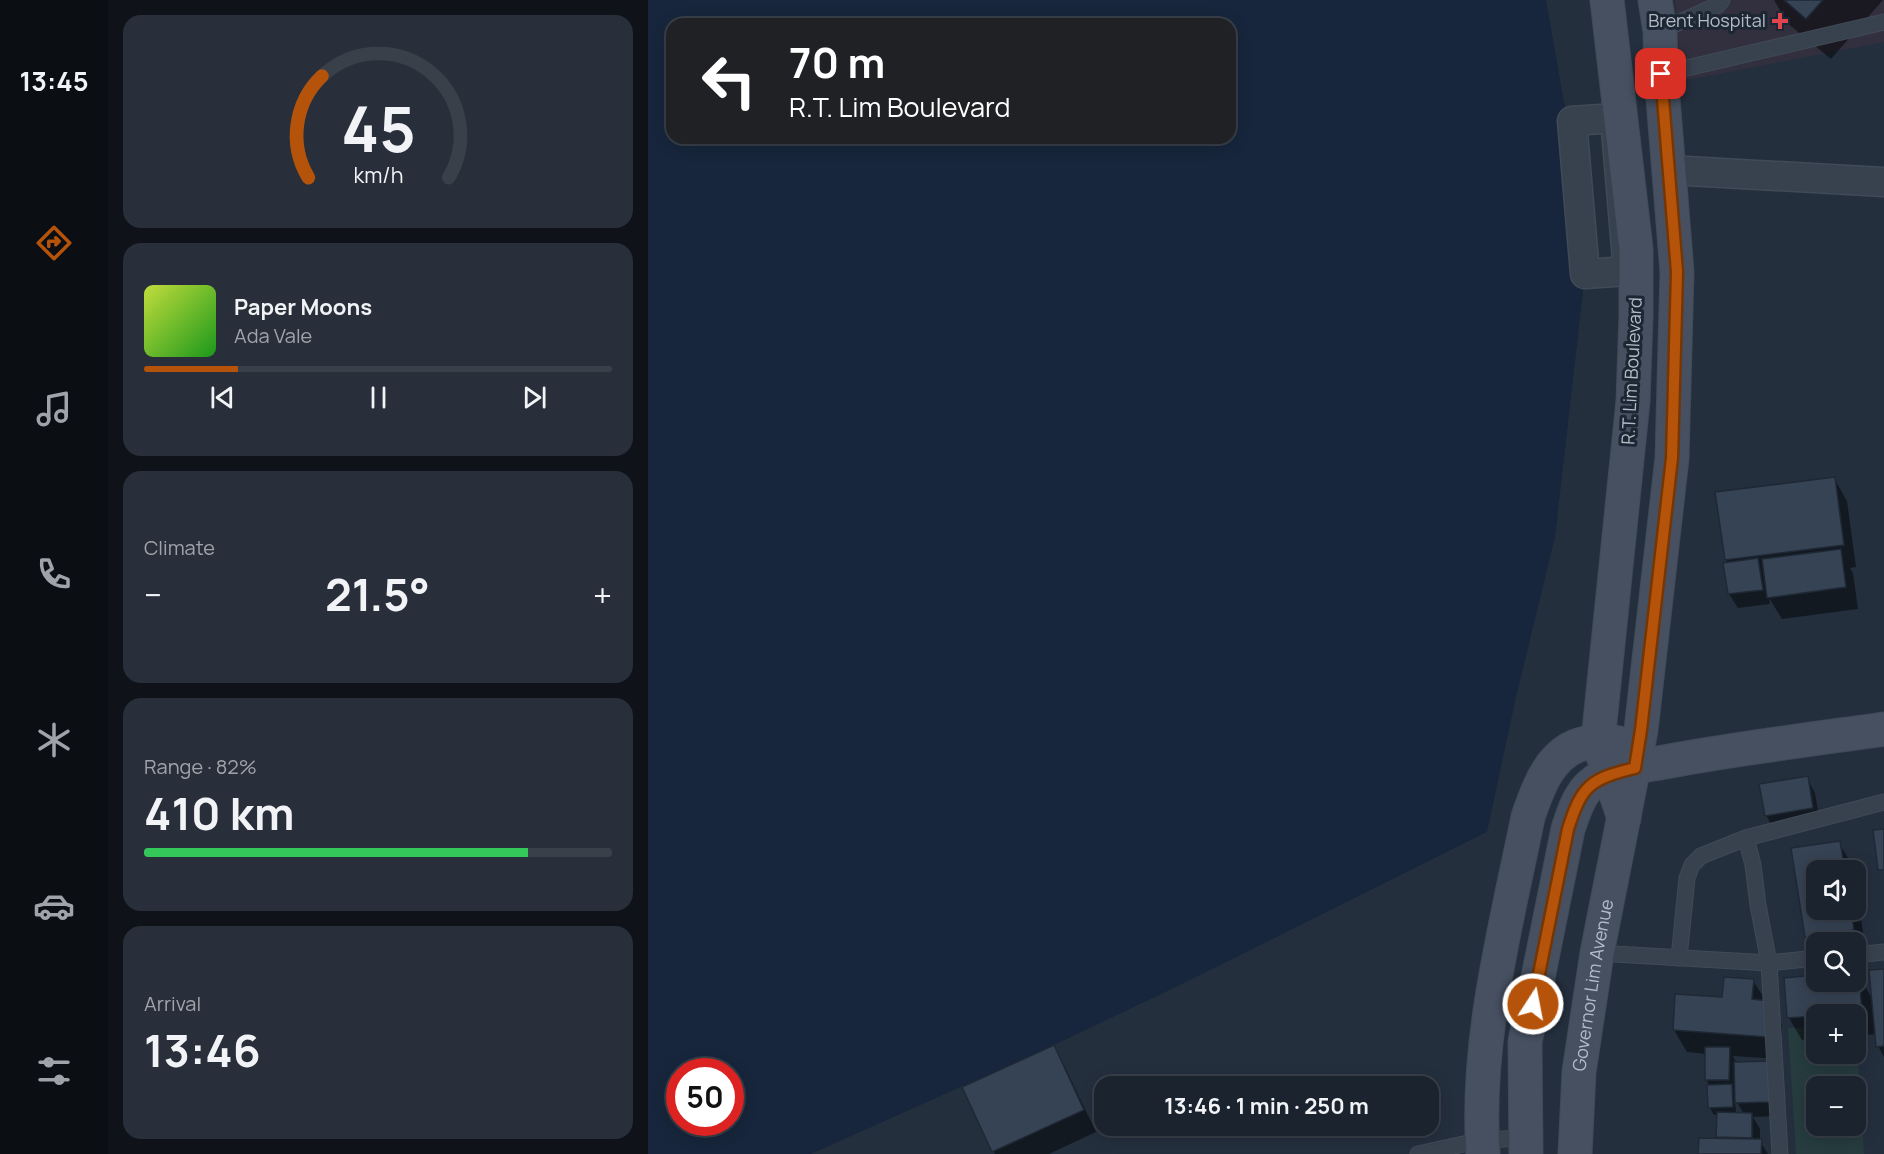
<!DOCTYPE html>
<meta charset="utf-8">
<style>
:root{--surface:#1b232e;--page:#282f3a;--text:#f1f3f6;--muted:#a0a4aa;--line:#39404a;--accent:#b45309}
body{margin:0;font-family:Manrope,sans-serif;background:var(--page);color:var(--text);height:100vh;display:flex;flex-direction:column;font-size:22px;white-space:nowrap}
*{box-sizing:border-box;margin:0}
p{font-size:20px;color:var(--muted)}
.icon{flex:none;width:33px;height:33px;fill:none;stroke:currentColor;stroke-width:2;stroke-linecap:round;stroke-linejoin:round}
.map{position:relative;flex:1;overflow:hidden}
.details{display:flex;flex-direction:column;gap:15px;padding:15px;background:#0f1319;width:540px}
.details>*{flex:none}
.hud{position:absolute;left:18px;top:18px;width:570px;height:126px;border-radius:18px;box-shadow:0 3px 15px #0003,0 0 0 2px var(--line);background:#202124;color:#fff;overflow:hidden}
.tools{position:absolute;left:1158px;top:860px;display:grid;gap:12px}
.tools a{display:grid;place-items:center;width:60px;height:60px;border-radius:12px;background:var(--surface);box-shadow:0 3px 15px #0003,0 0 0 2px var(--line);font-size:30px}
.speed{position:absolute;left:18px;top:1058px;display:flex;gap:12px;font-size:30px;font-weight:700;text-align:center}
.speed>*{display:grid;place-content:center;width:78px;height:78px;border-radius:50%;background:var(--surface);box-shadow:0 3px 15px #0003,0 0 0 2px var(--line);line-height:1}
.speed .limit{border:9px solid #d22;background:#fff;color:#111}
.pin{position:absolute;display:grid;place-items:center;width:51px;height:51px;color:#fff;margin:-26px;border-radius:12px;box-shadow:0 3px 9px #0006}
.me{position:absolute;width:66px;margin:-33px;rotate:11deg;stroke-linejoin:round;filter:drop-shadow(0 0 4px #0008)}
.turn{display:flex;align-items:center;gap:21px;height:126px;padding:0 24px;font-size:27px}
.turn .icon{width:78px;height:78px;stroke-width:2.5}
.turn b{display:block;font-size:42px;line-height:51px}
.big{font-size:45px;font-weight:700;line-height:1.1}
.details .card{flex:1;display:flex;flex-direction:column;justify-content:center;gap:9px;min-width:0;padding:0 21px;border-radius:18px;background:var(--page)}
.details .dial{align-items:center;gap:0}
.dial svg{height:156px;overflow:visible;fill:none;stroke:var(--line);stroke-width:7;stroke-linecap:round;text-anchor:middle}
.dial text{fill:var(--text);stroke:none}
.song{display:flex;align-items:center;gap:18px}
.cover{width:72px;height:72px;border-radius:9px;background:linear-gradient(135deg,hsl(70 70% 55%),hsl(120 70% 35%))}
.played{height:6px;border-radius:3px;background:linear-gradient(90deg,var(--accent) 20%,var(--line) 20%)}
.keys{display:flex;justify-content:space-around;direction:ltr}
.heat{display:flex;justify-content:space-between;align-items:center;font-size:33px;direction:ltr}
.charge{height:9px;border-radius:4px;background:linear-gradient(90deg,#34c759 82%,var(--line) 0)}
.trip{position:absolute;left:446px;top:1076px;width:345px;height:60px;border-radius:18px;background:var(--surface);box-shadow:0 3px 15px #0003,0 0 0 2px var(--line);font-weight:700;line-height:60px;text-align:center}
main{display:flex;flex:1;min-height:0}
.tabs{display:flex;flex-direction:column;width:108px;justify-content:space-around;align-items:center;background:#0b0e12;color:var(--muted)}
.tabs .icon{width:42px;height:42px}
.tabs .active{color:var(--accent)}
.tabs b{font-size:27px;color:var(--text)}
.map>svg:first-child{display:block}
.medical{fill:#32303f}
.green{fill:#263c3f;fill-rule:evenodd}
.water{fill:#17263c;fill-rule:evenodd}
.shadow{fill:#0007;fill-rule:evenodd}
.building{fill:#364354;stroke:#1f2835;stroke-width:1.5}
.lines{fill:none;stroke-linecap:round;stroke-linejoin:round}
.lane-casing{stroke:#414a57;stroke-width:17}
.street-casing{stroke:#414a57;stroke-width:31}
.secondary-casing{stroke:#414a57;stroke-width:35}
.lane{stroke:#38414e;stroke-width:15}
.street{stroke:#38414e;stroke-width:28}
.secondary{stroke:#465061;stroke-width:33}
.route-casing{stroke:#753606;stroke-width:15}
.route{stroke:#b45309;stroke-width:10}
.health-dot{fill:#e0444e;stroke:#1d2633;stroke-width:2}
.labels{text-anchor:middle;stroke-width:6;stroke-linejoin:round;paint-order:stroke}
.poi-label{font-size:18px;fill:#b4bcc9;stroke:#1d2633;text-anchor:end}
.street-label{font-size:18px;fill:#b4bcc9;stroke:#1d2633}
</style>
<main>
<nav class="tabs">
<b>13:45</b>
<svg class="icon active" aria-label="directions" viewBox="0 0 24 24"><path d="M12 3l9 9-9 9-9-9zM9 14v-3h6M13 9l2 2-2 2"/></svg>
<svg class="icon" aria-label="music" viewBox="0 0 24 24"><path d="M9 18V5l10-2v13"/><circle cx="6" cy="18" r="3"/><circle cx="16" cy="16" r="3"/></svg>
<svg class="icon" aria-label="phone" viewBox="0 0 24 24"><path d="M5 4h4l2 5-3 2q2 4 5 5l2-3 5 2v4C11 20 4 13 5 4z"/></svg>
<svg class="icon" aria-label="climate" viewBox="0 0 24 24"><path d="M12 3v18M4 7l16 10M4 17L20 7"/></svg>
<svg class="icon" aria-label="car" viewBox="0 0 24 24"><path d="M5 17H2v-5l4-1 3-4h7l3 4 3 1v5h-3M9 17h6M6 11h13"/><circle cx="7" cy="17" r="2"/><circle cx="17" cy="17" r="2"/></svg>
<svg class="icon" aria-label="filters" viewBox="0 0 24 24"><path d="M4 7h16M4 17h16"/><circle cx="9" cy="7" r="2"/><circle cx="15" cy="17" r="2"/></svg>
</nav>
<section class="details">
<div class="card dial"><svg viewBox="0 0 100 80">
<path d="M14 69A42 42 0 1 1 86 69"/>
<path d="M14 69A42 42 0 0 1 21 17" stroke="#b45309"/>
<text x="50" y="56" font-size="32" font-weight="700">45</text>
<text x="50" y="72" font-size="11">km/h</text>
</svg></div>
<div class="card">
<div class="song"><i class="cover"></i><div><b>Paper Moons</b><p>Ada Vale</p></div></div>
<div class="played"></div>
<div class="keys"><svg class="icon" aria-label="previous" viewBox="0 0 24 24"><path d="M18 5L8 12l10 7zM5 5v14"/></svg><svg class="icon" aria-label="pause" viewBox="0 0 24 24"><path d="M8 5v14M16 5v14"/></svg><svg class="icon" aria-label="next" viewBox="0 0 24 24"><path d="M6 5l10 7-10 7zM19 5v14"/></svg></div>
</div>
<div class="card"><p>Climate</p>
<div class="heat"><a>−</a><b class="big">21.5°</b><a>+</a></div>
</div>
<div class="card"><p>Range · 82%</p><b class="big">410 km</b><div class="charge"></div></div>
<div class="card"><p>Arrival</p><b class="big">13:46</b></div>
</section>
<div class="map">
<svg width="1236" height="1154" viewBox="0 0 1236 1154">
<rect width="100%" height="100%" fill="#242f3e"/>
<polygon class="medical" points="1027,0 1236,0 1236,42 1034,81"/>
<path class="green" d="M1208 1024 1216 1154H1148L1140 1028 1168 1027V1053H1208ZM1168 1086H1208V1125H1168Z"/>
<path class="water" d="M0 0H898L919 119 935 292 907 537 868 697 839 832 532 985 406 1045 163 1154H0ZM24 24H582V138H24ZM32 1071H82V1122H32Z"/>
<g class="shadow">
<polygon points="1126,0 1235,0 1183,59 1139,23"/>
<polygon points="1186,478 1199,501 1208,567 1202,568 1205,573 1210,609 1134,619 1121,598 1122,604 1090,608 1081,594 1081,564 1078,560"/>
<polygon points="1159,778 1167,793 1172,823 1126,830 1118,815"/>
<polygon points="1191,843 1204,865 1205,870 1168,870 1168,909 1208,909 1208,887 1218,952 1208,954 1208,942 1168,942 1168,954 1158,937 1145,850"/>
<polygon points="1236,970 1236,1057 1230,1046 1228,1034 1208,1036 1208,1014 1168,1014 1168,1039 1154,1040 1141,1018 1138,979 1168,977 1168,981 1208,981 1208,974 1210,974 1225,1000"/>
<path d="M1105 981 1134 1025 1131 1059 1085 1056 1089 1064 1121 1063 1130 1116 1105 1117 1112 1129V1141L1120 1154H1052L1070 1140V1115H1066L1062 1108V1087L1058 1079V1054L1039 1052 1026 1030ZM1087 1099 1096 1114H1088Z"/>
<polygon points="406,1047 418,1069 448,1132 401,1154 347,1154 316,1088"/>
</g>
<g class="building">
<polygon points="1136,0 1175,0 1158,19"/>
<polygon points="1187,477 1196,545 1077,560 1067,492"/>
<polygon points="1193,549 1198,587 1119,598 1114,559"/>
<polygon points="1110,558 1115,590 1080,594 1075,563"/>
<polygon points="1160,776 1165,808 1117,816 1111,784"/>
<polygon points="1236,829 1236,870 1230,870 1225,830"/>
<polygon points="1192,841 1197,870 1168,870 1168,909 1203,909 1206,930 1157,937 1143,848"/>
<polygon points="1236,969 1236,1046 1228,1047 1221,970"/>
<polygon points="1208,972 1211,972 1214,1013 1168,1014 1168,1016 1139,1018 1136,978 1168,975 1168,981 1208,981"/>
<polygon points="1076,977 1106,979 1104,999 1122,1001 1119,1037 1025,1030 1027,994 1074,997"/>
<polygon points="406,1045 436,1110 344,1152 314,1087"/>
<polygon points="1057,1047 1082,1047 1081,1080 1057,1080"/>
<polygon points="1122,1061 1123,1102 1087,1103 1086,1062"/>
<polygon points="1084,1084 1085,1107 1060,1108 1059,1085"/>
<polygon points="1069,1112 1104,1113 1104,1138 1068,1137"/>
<polygon points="1051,1138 1114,1139 1113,1154 1050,1154"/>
</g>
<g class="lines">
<g class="lane-casing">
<g id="lane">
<polyline points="1012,31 1070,5 1074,0"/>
<polyline points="1013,74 1236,22"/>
<polyline points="1098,838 1105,865 1110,905 1121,963 1132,1154"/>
<polyline points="949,953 1121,963 1168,958"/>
<polyline points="1208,955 1236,952"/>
<polyline points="1031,958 1039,878 1044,865 1053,856 1098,838 1236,802"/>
<polyline points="770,1154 834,1140 878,1138"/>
</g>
</g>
<g class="street-casing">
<g id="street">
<polygon points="967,118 980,271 937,274 924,121"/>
<polyline points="1021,170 1236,182"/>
</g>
</g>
<g class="secondary-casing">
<g id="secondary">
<polyline points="959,0 988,249 988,316 985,401 950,741 976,818"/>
<path d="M835 1154C827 1041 858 926 880 817 890 787 903 750 938 743 949 740 960 742 971 743"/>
<path d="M878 1154 877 1042 920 829C926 812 931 793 946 782 967 768 997 766 1022 761 1093 748 1165 739 1236 729"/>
<path id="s1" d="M927 1154 931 1072 949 953 993 730 1024 458 1029 272 1013 74 1012 31 1007 0"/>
</g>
</g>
<use href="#lane" class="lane"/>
<use href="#street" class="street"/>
<use href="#secondary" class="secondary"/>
</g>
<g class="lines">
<g class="route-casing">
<path id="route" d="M885 1004 920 829C934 785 942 779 987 768L993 730 1024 458 1029 272 1013 74"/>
</g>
<use href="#route" class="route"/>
</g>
<path class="health-dot" d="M1129 12h6v6h6v6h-6v6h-6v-6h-6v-6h6z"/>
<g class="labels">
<g class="poi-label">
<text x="1118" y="27">Brent Hospital</text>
</g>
<g class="street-label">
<text transform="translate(984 371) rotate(-87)" y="6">R.T. Lim Boulevard</text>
<text dy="6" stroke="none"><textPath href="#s1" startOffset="170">Governor Lim Avenue</textPath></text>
</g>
</g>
</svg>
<div class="tools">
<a><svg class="icon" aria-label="sound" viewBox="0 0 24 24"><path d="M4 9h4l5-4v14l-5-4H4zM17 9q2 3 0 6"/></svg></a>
<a><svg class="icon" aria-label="search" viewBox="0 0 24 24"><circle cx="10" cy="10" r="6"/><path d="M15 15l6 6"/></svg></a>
<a>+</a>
<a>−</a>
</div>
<div class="speed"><div class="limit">50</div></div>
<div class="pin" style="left:1013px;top:74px;background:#d93025"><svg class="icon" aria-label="arrive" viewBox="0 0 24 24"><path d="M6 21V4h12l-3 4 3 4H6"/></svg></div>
<svg class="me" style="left:885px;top:1004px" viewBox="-20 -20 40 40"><circle r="17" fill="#b45309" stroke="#fff" stroke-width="3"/><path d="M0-11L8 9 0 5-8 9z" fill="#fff"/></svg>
<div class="trip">13:46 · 1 min · 250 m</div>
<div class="hud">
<div class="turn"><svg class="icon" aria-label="left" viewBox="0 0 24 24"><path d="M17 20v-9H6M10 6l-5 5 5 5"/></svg><div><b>70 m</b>R.T. Lim Boulevard</div></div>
</div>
</div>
</main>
